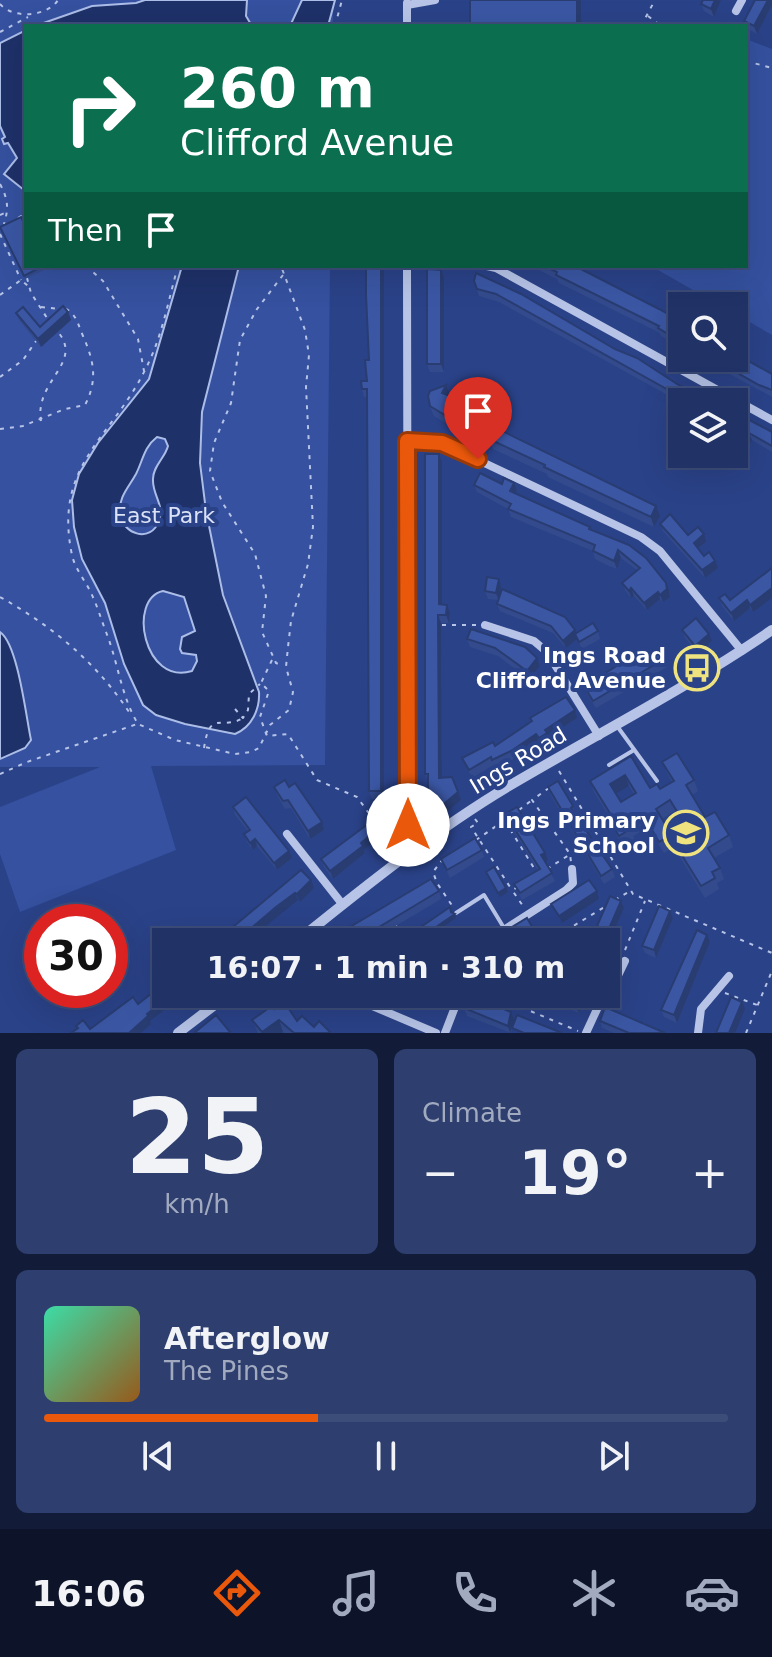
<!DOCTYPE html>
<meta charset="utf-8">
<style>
:root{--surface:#203266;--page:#2d3e6f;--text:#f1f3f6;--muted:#a2aabf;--line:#3d4d7a;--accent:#ea580c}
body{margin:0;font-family:"DejaVu Sans",sans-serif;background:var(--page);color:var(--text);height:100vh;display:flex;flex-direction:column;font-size:30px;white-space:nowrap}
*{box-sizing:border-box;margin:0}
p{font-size:26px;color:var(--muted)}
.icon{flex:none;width:44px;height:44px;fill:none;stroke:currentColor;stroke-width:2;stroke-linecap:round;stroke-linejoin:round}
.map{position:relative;height:1033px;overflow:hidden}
.side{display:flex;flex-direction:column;gap:16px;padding:16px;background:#121c38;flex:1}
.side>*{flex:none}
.top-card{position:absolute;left:24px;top:24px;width:724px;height:244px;border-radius:0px;box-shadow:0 8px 32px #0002,0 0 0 2px var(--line);background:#0b6e4f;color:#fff;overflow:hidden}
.fabs{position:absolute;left:668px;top:292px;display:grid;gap:16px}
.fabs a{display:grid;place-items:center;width:80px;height:80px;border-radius:0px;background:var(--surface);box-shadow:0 8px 32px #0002,0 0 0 2px var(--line);font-size:40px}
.speed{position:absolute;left:24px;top:904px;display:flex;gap:16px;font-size:40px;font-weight:700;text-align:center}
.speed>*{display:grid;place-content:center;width:104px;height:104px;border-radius:50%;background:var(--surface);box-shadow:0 8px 32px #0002,0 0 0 2px var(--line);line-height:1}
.speed .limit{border:12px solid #d22;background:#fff;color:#111}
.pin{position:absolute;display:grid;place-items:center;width:68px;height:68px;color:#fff;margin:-82px -34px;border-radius:50% 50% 50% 0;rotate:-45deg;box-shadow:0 0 8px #0007}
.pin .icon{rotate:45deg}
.me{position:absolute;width:88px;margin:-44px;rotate:0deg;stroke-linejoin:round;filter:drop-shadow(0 0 6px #0008)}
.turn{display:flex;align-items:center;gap:28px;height:168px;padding:0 24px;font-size:36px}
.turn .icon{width:104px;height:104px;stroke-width:2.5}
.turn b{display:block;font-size:56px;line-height:68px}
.then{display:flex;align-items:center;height:76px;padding:0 24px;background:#0003;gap:16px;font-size:30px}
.big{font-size:60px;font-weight:800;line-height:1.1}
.side .card{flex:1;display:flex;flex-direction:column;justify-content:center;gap:12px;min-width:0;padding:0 28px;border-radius:12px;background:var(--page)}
.side .dial{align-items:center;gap:0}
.dial b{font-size:104px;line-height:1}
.song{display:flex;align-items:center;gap:24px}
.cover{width:96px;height:96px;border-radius:12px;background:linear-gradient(135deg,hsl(160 70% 55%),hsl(30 70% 35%))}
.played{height:8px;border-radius:4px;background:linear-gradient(90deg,var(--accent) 40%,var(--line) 40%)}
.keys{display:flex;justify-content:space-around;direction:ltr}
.heat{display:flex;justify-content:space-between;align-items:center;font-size:44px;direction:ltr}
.side .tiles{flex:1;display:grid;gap:16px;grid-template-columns:1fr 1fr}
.card:last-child{grid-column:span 2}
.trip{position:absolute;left:152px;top:928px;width:468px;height:80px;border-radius:0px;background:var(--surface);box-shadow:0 8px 32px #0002,0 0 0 2px var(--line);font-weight:800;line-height:80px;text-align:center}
.tabs{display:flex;height:128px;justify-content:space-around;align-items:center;background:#0d1429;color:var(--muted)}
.tabs .icon{width:56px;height:56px}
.tabs .selected{color:var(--accent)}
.tabs b{font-size:36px;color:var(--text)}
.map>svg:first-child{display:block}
.green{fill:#35519f}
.water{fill:#1e3169;stroke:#acbde8;stroke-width:2;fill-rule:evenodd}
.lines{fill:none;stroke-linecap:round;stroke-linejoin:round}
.path{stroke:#b7c4e8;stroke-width:2;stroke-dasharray:4 6;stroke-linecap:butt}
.service{stroke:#b7c4e8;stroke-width:4}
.minor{stroke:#b7c4e8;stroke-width:8}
.tertiary{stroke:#b7c4e8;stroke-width:10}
.wall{fill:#334b8d;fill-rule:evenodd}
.shaded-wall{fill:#293d73}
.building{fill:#3b57a4;stroke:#293d73;stroke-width:2;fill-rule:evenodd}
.route-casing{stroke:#983908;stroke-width:20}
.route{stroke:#ea580c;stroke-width:14}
.labels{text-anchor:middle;stroke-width:8;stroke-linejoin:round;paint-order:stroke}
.park-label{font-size:22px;fill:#dbe2f7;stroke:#2a4288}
.poi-label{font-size:22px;font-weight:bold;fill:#fff;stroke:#2a4288;text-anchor:end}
.street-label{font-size:22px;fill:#fff;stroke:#2a4288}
</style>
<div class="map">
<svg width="772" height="1033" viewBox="0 0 772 1033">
<rect width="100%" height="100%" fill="#2a4288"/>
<g class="green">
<polygon points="0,0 333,0 333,26 26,26 26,266 330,266 325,765 151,766 176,850 20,912 0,854 0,807 100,767 0,767"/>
<polygon points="746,39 772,49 772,335 734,313 734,306 721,306 651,266 746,266"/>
</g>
<g class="water">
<polygon points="145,0 247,0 246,16 252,26 35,26 92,6 136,3"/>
<polygon points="302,0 335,0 328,26 290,26"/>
<polygon points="26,30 26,188 24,190 4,174 17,158 8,143 4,144 2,139 5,137 0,126 0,43"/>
<path d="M182 266H239L202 412 200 463 206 511 223 595 259 692C260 709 252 727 235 734L185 724 156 715 143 705 124 664 105 603 82 559 74 527 72 500 79 474 98 443 149 379ZM157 437 165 439 168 446C165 458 153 466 153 479 152 495 165 505 159 521 151 543 123 535 120 514 118 497 129 487 136 474 143 460 144 447 157 437ZM163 591 184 597 195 631 182 637 180 649 182 653 196 655 197 661 192 671C144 686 127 599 163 591Z"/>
<path d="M0 632C18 644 26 717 31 740L25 748 0 759Z"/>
</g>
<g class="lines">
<g class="path">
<path d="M0 4C14 20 48 16 58 0"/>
<polyline points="648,16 661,26"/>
<polyline points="335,26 342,0"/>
<polyline points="641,26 655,0"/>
<polyline points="0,32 28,17"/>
<polyline points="746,61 772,68"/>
<path d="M0 184C8 199 9 208 4 224"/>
<polyline points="0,215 7,212"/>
<polyline points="18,218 21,216 26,221"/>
<polyline points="0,234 21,280"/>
<polyline points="86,266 103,281 138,339 144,371"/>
<path d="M178 266C168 301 162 338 145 370 111 439 53 465 72 555 75 569 85 580 91 593 97 605 101 619 106 632 118 662 121 696 138 724L175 740 235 754 251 752 259 748 270 725 289 710 293 692 286 667 288 647 291 621 308 564 313 527 306 387 309 355 305 330 281 266"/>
<polyline points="283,275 257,309 240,340 231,403 214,443 210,471 222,502 255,554 266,596 262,632 276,663 283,666"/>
<polyline points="27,278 31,293 49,321"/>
<polyline points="0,295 21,280 28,286"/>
<polyline points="41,307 60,309"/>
<polyline points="0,377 23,360 36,341"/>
<path d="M41 421C34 381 84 363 58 332"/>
<path d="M0 429 23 426 65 409 85 405C98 380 94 361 83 336 78 325 77 315 66 309"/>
<path d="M0 597C52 626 96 662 129 712"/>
<polyline points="442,625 476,625"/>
<polyline points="272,660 261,683 269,691 260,717 267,736 288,734 317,780 357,797 379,827 399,825"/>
<polyline points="235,709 243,718 248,710 249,694 260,684"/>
<path d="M204 748C210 708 222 731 243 718"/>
<polyline points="559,771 633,894 772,953"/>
<polyline points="0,774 27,762 137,724"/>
<polyline points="549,788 532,800 570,854 571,862"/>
<polyline points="519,810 532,800"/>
<polyline points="475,819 478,823 471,827 512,890"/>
<polyline points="505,821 537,873"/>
<polyline points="476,840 505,820"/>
<polyline points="443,859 433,872 437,883 453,907"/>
<polyline points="547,869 569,855"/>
<polyline points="518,887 512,890 523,906"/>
<polyline points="615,900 630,891"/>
<polyline points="395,924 406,942 414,937 418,942"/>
<polyline points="557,936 606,906"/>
<polyline points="625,950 645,901"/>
<polyline points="725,993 757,1005"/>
<polyline points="498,994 497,997 578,1031"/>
<polyline points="521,1006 526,994"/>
<polyline points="746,1033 772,971"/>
</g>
<g class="service">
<polyline points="617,726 657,781"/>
<polyline points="609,765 634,750"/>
<polyline points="456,913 484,895 504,928"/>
</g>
<g class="minor">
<polyline points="407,3 407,26"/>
<polyline points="407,5 435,0"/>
<polyline points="736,11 742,0"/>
<polyline points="407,266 408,825 423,846"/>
<polyline points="487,266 496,268 772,420"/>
<polyline points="407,441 442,443 641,537 660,551 742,651"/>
<polyline points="485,625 534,641 547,652 599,736"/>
<polyline points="287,834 343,905"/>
<polyline points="485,942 566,890 573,883 572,869"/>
<polyline points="606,991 612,988 625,961"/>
<polyline points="344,994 436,1033"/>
<polyline points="445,1033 460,994"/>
<polyline points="586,1033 604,994"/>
<polyline points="698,1033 701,1009 729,976"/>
</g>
<g class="tertiary">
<path d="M296 942C363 888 435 830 509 786 597 734 687 688 772 630"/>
<polyline points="178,1033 229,994"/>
</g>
</g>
<g class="wall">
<polygon points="721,0 714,17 704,11 701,4"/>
<polygon points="772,0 772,5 757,34 746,28 744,21"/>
<polygon points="0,227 45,266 46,269 25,279"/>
<polygon points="536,266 575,266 682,322 682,348 661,336 660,333 559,283 557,279 537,269"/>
<polygon points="441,270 444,277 444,372 430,372 427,364"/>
<polygon points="474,281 677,384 711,402 682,402 682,403 499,302 479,296"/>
<polygon points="68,312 71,320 41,347 19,320 16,313 40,327"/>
<polygon points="700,358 734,358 772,374 772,397"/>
<polygon points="369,360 384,799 372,799 369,791 367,397 364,397 362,389 367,381"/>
<polygon points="450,395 475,406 478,414 494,426 660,516 654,527 548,477 547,474 493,449 492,446 464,435 434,416 430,406"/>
<polygon points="734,415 772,432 772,452 752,440 749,446 734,436"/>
<polygon points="439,454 442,462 442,604 450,613 449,623 441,623 442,778 461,800 442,816 431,804 428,796 428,780 425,774"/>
<polygon points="514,483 517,490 515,494 591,530 629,545 669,590 670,597 663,602 660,599 647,610 634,596 631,598 625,590 622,583 637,570 621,558 617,569 609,566 595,559 593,551 511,517 508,509 477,492 474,485"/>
<polygon points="660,524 706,542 698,549 718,568 705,578 663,531"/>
<polygon points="772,568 772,598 753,612 750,608 734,621 722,606 719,598 730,600"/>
<polygon points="499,579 501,587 500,594 576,633 598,631 600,639 582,649 577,639 566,648 553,633 500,611 497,604 498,600 488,599 485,591"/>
<polygon points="682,630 712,641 698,653 685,638"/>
<polygon points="467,639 537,658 540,666 529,679 498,656 470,647"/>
<polygon points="664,659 667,667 596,708 587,694 584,686 634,665"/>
<polygon points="530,718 577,718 548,737 550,741 542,746 539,742 514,759 495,767 494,765 472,778 462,758 495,746 531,721"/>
<path d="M631 756 650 788 660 789 672 782 667 773 662 762 694 780 698 791 692 795 705 817 729 835 733 847 714 858 720 868 724 879 717 883 719 889 705 898 674 847 664 853 648 827 633 836 635 840 623 847 617 836 612 825 614 824 594 792 590 781ZM629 786 634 794 621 802 616 794ZM675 811 679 819 667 827 662 819Z"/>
<polygon points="274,787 324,830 310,839 291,808 285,809 277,795"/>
<polygon points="548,787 573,806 575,814 612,869 615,877 604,884 550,794"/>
<polygon points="233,807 292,858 277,870 257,846 253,850 247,842 244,834 248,831 235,815"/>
<polygon points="505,814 548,860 545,862 555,881 522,900 514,884 538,870 508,822"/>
<polygon points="381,836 364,850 365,853 333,879 324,867 321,859"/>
<polygon points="482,850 484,857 450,878 441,859"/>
<polygon points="439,891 441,899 369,942 329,942"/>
<polygon points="621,901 624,908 611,938 600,933 597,926"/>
<polygon points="670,911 673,918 656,958 645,953 642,946"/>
<polygon points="534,930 537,938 530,942 505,942 502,933"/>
<polygon points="710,942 677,1023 664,1017 661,1010"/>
<polygon points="417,994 450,994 445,1005"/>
<polygon points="531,994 582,994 584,1000 579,1013"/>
<polygon points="464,1008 514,1020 511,1033 467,1016"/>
<polygon points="275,1009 297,1021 331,1033 285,1033 283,1032 281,1033 258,1033 252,1020"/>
<polygon points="600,1021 665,1033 614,1033 602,1028"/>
</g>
<g class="shaded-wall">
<rect x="577" y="0" width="4" height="26"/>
<polygon points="715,0 721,0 714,17 711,9"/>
<polygon points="768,0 772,0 772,5 757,34 754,26"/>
<polygon points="381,266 384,266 384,799 381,791"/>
<polygon points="441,270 444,277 444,372 441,364"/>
<polygon points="68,312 71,320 41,347 38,339"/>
<polygon points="446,385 450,395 446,403 442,393"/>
<polygon points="749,433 752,440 749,446 746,438"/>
<polygon points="439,454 442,462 442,612 439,604"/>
<polygon points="514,483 517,490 512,499 510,491"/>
<polygon points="656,506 660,516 654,527 651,517"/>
<polygon points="704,534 706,542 696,550 694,543"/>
<polygon points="618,550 621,558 617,569 614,561"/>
<polygon points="715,561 718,568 705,578 702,570"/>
<polygon points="499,579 501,587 499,601 496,593"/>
<polygon points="666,583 669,590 670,597 663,602 660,595"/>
<polygon points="631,588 634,596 631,598 629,591"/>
<polygon points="772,588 772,598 753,612 750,605"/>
<polygon points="658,592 660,599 647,610 644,603"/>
<polygon points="747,600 750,608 734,621 731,613"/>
<polygon points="447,605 450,613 449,623 446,615"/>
<polygon points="438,615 441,623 442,786 439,778"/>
<polygon points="575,630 578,638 575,634 577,639 566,648 563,641"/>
<polygon points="709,634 712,641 698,653 695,646"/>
<polygon points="537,658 540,666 529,679 527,671"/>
<polygon points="575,710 577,718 548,737 550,741 542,746 539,738 545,730"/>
<polygon points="536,734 539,742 514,759 511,751"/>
<polygon points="625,775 629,786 614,795 610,784"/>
<polygon points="458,792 461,800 442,816 439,808"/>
<polygon points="322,822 324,830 310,839 308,831"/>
<polygon points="378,829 381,836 364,850 365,853 333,879 330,871 361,843"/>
<polygon points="255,839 257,846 253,850 250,843"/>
<polygon points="289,851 292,858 277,870 274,863"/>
<polygon points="545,853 548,860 544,863 541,855"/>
<polygon points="311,880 314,888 300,902 297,894"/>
<polygon points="506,888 508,892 500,897 498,893"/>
<polygon points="597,891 599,899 562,923 559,916"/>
<polygon points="295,893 298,900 246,942 235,942"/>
<polygon points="621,901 624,908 611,938 608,931"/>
<polygon points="450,907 452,916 455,914 456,918 421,942 420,938"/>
<polygon points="670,911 673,918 656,958 654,950"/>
<polygon points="707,935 710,942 677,1023 674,1015"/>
<polygon points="172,994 185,994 150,1021 151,1024 141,1033 129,1033 147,1014"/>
<polygon points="444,994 450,994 445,1005 442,997"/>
<polygon points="581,994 582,994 584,1000 579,1013 576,1006"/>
<polygon points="742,1002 745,1009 735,1033 729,1033"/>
<polygon points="511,1012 514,1020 510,1033 508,1026"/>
<polygon points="279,1020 283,1032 281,1033 262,1033"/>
</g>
<g class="building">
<rect x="470" y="0" width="107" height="26"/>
<polygon points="703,0 715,0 711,9 701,4"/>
<polygon points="755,0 768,0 754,26 744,21"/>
<polygon points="21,217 26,227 26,266 43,266 24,276 0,227"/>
<polygon points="366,266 381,266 381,791 369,791 367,389 362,389 361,381 367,381 365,360 369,360 366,295"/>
<polygon points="544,266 575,266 659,309 682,322 682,342 658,328 659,326 556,275 557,272"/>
<polygon points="427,269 441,270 441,364 427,364"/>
<polygon points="476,273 521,294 615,349 637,358 677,384 711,402 690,402 496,294 477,289 474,281"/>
<polygon points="63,306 68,312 38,339 16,313 23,307 40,327"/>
<polygon points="734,353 772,374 772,390 759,385 711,358 734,358"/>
<polygon points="446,385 442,393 475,406 473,412 491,421 490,425 656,506 651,517 544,467 545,465 489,439 490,437 461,425 430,406 428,396 430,391"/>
<polygon points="734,415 738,417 740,415 772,432 772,446 749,433 746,438 734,430"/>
<polygon points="425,454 439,454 439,604 447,605 446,615 438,615 439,778 452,777 458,792 439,808 428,796 428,774 425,774"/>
<polygon points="480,473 502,484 504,478 514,483 510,491 590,527 589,529 629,545 646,558 666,583 667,589 660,595 658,592 644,603 631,588 629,591 622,583 640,568 618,550 614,561 593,551 595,545 508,509 511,504 474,485"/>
<polygon points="670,514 688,535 698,527 704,534 694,543 704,556 709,552 715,561 702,570 660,524"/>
<polygon points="772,568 772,588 750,605 747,600 731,613 719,598 725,594 730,600"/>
<polygon points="487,577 499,579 496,593 485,591"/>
<polygon points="502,589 565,617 575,630 563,641 551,626 497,604"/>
<polygon points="696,618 709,634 695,646 682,630"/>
<polygon points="593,623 598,631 579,642 575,634"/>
<polygon points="471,629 525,647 537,658 527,671 495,648 467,639"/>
<polygon points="658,649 664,659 593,701 584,686 630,658 634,665"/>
<polygon points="566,697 575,710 545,730 547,733 539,738 536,734 511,751 492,760 491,757 469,770 462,758 493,742 495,746 532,721 530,718"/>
<path d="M677 753 694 780 686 785 705 817 715 812 729 835 708 848 720 868 712 872 715 878 701 886 670 836 659 842 644 816 628 825 630 829 619 836 612 825 616 823 590 781 631 756 650 788 657 784 660 789 674 781 662 762ZM625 775 636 793 621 802 610 784ZM670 800 681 818 667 827 656 809Z"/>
<polygon points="285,780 289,787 295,783 322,822 308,831 288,800 283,801 274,787"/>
<polygon points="558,781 573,806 571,808 612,869 601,876 548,787"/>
<polygon points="246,797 289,851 274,863 255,839 250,843 244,834 250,830 233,807"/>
<polygon points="517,807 545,853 541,855 552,873 520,893 514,884 540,869 505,814"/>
<polygon points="372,821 378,829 361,843 363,846 330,871 321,859"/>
<polygon points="475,838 482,850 447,870 441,859"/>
<polygon points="494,867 506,888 498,893 486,872"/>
<polygon points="301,870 311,880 297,894 295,893 276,907 235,942 215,942"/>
<polygon points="431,879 439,891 354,942 330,942 328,940"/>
<polygon points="589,880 597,891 559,916 551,904"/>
<polygon points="610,896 621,901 608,931 597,926"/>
<polygon points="659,906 670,911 654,950 642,946"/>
<polygon points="450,907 451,912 455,914 420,938 415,931"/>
<polygon points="527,918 534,930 514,942 507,942 502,933"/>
<polygon points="697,930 707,935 674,1015 661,1010"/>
<polygon points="554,933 575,942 550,942"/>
<polygon points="166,982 166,994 172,994 147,1014 148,1016 129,1033 71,1033 78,1028 76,1026 83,1020 90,1029 133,997 138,1004"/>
<polygon points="547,994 581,994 576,1006"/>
<polygon points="470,995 511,1012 508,1026 464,1008"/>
<polygon points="731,997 742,1002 729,1033 716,1033"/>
<polygon points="285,1003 297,1021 302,1016 314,1027 319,1021 330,1032 329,1033 294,1033 279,1020 262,1032 252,1020 273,1005 275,1009"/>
<polygon points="605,1007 665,1033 629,1033 600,1021"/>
<polygon points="216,1015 230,1032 229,1033 194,1033"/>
<polygon points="517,1015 562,1033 524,1033 512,1028"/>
</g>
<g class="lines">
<g class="route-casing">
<polyline id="route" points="408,825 407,441 442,443 478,459"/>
</g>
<use href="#route" class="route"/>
</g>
<defs>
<g id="bus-ring" transform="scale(2.3)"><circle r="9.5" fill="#2a4288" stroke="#efe37f" stroke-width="1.5"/><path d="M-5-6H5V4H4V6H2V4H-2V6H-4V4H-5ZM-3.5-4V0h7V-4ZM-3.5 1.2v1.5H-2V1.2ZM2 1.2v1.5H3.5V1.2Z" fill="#efe37f"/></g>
<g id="school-ring" transform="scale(2.3)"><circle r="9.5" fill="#2a4288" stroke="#efe37f" stroke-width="1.5"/><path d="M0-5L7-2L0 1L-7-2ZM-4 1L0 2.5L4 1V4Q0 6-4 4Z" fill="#efe37f"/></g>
</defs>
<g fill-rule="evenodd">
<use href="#bus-ring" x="697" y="668"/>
<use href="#school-ring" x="686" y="833"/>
</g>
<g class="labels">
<g class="park-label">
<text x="164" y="523">East Park</text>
</g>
<g class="poi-label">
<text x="666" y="663">Ings Road<tspan x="666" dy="25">Clifford Avenue</tspan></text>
<text x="655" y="828">Ings Primary<tspan x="655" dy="25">School</tspan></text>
</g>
<g class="street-label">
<text transform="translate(518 760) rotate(-31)" y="8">Ings Road</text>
</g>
</g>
</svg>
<div class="fabs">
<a><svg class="icon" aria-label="search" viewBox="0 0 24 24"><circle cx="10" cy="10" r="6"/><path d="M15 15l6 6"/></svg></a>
<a><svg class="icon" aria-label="layers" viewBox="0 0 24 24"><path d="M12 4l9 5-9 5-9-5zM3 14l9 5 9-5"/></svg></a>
</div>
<div class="speed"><div class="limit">30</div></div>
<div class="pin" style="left:478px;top:459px;background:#d93025"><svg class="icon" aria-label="arrive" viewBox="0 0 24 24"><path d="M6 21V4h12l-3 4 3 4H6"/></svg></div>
<svg class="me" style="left:408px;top:825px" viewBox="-20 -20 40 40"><circle r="19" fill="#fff"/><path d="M0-13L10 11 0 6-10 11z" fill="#ea580c"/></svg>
<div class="trip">16:07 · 1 min · 310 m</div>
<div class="top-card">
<div class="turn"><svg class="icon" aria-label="right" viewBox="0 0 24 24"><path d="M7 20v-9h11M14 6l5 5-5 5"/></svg><div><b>260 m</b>Clifford Avenue</div></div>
<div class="then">Then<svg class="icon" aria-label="arrive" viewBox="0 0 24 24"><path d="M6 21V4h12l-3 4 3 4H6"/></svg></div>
</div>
</div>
<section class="side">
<div class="tiles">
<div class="card dial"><b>25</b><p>km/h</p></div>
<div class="card"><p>Climate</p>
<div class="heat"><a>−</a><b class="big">19°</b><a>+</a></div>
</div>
<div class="card">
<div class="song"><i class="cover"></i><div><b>Afterglow</b><p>The Pines</p></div></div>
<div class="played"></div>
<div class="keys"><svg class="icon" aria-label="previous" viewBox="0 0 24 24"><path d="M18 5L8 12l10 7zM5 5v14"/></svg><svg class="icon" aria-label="pause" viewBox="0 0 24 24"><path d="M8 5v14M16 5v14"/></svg><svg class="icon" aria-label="next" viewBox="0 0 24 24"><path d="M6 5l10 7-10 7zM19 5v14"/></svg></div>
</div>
</div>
</section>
<nav class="tabs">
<b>16:06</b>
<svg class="icon selected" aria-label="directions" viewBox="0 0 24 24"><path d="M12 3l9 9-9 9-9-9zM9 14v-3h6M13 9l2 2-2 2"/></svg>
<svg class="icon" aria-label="music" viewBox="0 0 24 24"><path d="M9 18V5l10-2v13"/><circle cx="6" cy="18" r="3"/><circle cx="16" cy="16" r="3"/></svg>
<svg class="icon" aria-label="phone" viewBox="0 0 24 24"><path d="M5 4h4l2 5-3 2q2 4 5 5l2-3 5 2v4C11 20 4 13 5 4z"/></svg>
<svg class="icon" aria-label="climate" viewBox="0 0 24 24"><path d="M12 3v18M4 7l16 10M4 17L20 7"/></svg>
<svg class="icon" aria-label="car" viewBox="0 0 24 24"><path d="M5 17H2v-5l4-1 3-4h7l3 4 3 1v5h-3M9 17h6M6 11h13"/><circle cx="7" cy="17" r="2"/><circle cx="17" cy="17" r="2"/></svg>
</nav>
